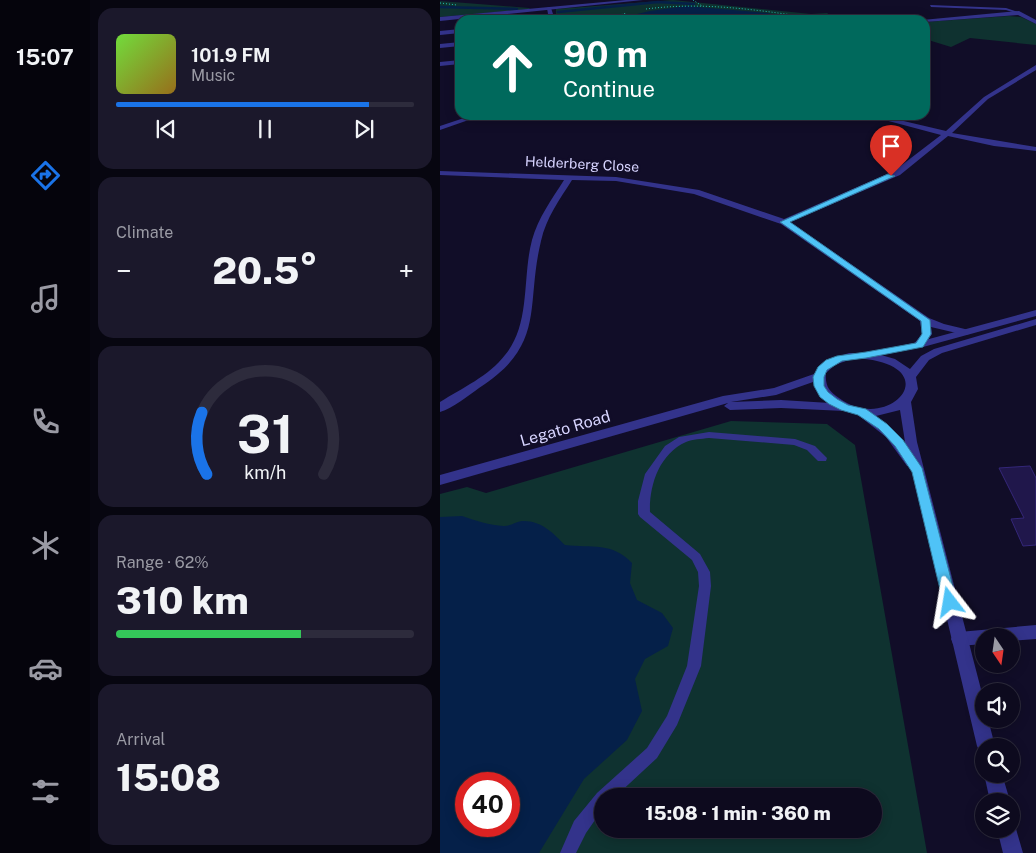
<!DOCTYPE html>
<meta charset="utf-8">
<style>
:root{--surface:#0d0a1e;--page:#1b182b;--text:#f1f3f6;--muted:#9a9aa4;--line:#2d2b3c;--accent:#1a73e8}
body{margin:0;font-family:"Public Sans",sans-serif;background:var(--page);color:var(--text);height:100vh;display:flex;flex-direction:column;font-size:19px;white-space:nowrap}
*{box-sizing:border-box;margin:0}
p{font-size:16px;color:var(--muted)}
.icon{flex:none;width:28px;height:28px;fill:none;stroke:currentColor;stroke-width:2;stroke-linecap:round;stroke-linejoin:round}
.map{position:relative;flex:1;overflow:hidden}
.panel{display:flex;flex-direction:column;gap:8px;padding:8px;background:#070610;width:350px}
.panel>*{flex:none}
.hud{position:absolute;left:15px;top:15px;width:475px;height:105px;border-radius:15px;box-shadow:0 2px 12px #0003,0 0 0 1px var(--line);background:#00695c;color:#fff;overflow:hidden}
.needle{width:32px;rotate:167deg}
.tools{position:absolute;left:535px;top:628px;display:grid;gap:10px}
.tools a{display:grid;place-items:center;width:45px;height:45px;border-radius:50%;background:var(--surface);box-shadow:0 2px 12px #0003,0 0 0 1px var(--line);font-size:25px}
.speed{position:absolute;left:15px;top:772px;display:flex;gap:10px;font-size:25px;font-weight:700;text-align:center}
.speed>*{display:grid;place-content:center;width:65px;height:65px;border-radius:50%;background:var(--surface);box-shadow:0 2px 12px #0003,0 0 0 1px var(--line);line-height:1}
.speed .limit{border:8px solid #d22;background:#fff;color:#111}
.pin{position:absolute;display:grid;place-items:center;width:42px;height:42px;color:#fff;margin:-51px -21px;border-radius:50% 50% 50% 0;rotate:-45deg;box-shadow:0 0 5px #0007}
.pin .icon{rotate:45deg}
.me{position:absolute;width:55px;margin:-28px;rotate:346deg;stroke-linejoin:round;filter:drop-shadow(0 0 4px #0008)}
.turn{display:flex;align-items:center;gap:18px;height:105px;padding:0 25px;font-size:22px}
.turn .icon{width:65px;height:65px;stroke-width:2.5}
.turn b{display:block;font-size:35px;line-height:42px}
.big{font-size:38px;font-weight:800;line-height:1.1}
.panel .tile{flex:1;display:flex;flex-direction:column;justify-content:center;gap:8px;min-width:0;padding:0 18px;border-radius:15px;background:var(--page)}
.panel .dial{align-items:center;gap:0}
.dial svg{height:130px;overflow:visible;fill:none;stroke:var(--line);stroke-width:7;stroke-linecap:round;text-anchor:middle}
.dial text{fill:var(--text);stroke:none}
.song{display:flex;align-items:center;gap:15px}
.cover{width:60px;height:60px;border-radius:8px;background:linear-gradient(135deg,hsl(100 70% 55%),hsl(40 70% 35%))}
.played{height:5px;border-radius:2px;background:linear-gradient(90deg,var(--accent) 85%,var(--line) 85%)}
.keys{display:flex;justify-content:space-around;direction:ltr}
.heat{display:flex;justify-content:space-between;align-items:center;font-size:28px;direction:ltr}
.charge{height:8px;border-radius:4px;background:linear-gradient(90deg,#34c759 62%,var(--line) 0)}
.trip{position:absolute;left:154px;top:788px;width:288px;height:50px;border-radius:25px;background:var(--surface);box-shadow:0 2px 12px #0003,0 0 0 1px var(--line);font-weight:800;line-height:50px;text-align:center}
main{display:flex;flex:1;min-height:0}
.tabs{display:flex;flex-direction:column;width:90px;justify-content:space-around;align-items:center;background:#05040c;color:var(--muted)}
.tabs .icon{width:35px;height:35px}
.tabs .active{color:var(--accent)}
.tabs b{font-size:22px;color:var(--text)}
.map>svg:first-child{display:block}
.green{fill:#0f3230;fill-rule:evenodd}
.water{fill:#052049;fill-rule:evenodd}
.lines{fill:none;stroke-linecap:round;stroke-linejoin:round}
.stream{stroke:#052049;stroke-width:2.5}
.building{fill:#20174b;stroke:#342779}
.path{stroke:#23c4b4;stroke-width:1;stroke-dasharray:1 2;stroke-linecap:butt}
.service{fill:#33338b;fill-rule:evenodd}
.minor{fill:#33338b;fill-rule:evenodd}
.tertiary{fill:#33338b;fill-rule:evenodd}
.route{fill:#4fc3f7;stroke:#337fa1}
.labels{text-anchor:middle;stroke-width:5;stroke-linejoin:round;paint-order:stroke}
.far-street-label{font-size:14px;fill:#d7d4ff;stroke:#110d28}
.street-label{font-size:16px;fill:#d7d4ff;stroke:#110d28}
</style>
<main>
<nav class="tabs">
<b>15:07</b>
<svg class="icon active" aria-label="directions" viewBox="0 0 24 24"><path d="M12 3l9 9-9 9-9-9zM9 14v-3h6M13 9l2 2-2 2"/></svg>
<svg class="icon" aria-label="music" viewBox="0 0 24 24"><path d="M9 18V5l10-2v13"/><circle cx="6" cy="18" r="3"/><circle cx="16" cy="16" r="3"/></svg>
<svg class="icon" aria-label="phone" viewBox="0 0 24 24"><path d="M5 4h4l2 5-3 2q2 4 5 5l2-3 5 2v4C11 20 4 13 5 4z"/></svg>
<svg class="icon" aria-label="climate" viewBox="0 0 24 24"><path d="M12 3v18M4 7l16 10M4 17L20 7"/></svg>
<svg class="icon" aria-label="car" viewBox="0 0 24 24"><path d="M5 17H2v-5l4-1 3-4h7l3 4 3 1v5h-3M9 17h6M6 11h13"/><circle cx="7" cy="17" r="2"/><circle cx="17" cy="17" r="2"/></svg>
<svg class="icon" aria-label="filters" viewBox="0 0 24 24"><path d="M4 7h16M4 17h16"/><circle cx="9" cy="7" r="2"/><circle cx="15" cy="17" r="2"/></svg>
</nav>
<section class="panel">
<div class="tile">
<div class="song"><i class="cover"></i><div><b>101.9 FM</b><p>Music</p></div></div>
<div class="played"></div>
<div class="keys"><svg class="icon" aria-label="previous" viewBox="0 0 24 24"><path d="M18 5L8 12l10 7zM5 5v14"/></svg><svg class="icon" aria-label="pause" viewBox="0 0 24 24"><path d="M8 5v14M16 5v14"/></svg><svg class="icon" aria-label="next" viewBox="0 0 24 24"><path d="M6 5l10 7-10 7zM19 5v14"/></svg></div>
</div>
<div class="tile"><p>Climate</p>
<div class="heat"><a>−</a><b class="big">20.5°</b><a>+</a></div>
</div>
<div class="tile dial"><svg viewBox="0 0 100 80">
<path d="M14 69A42 42 0 1 1 86 69"/>
<path d="M14 69A42 42 0 0 1 11 31" stroke="#1a73e8"/>
<text x="50" y="56" font-size="32" font-weight="700">31</text>
<text x="50" y="72" font-size="11">km/h</text>
</svg></div>
<div class="tile"><p>Range · 62%</p><b class="big">310 km</b><div class="charge"></div></div>
<div class="tile"><p>Arrival</p><b class="big">15:08</b></div>
</section>
<div class="map">
<svg width="596" height="853" viewBox="0 0 596 853">
<rect width="100%" height="100%" fill="#110d28"/>
<g class="green">
<polygon points="233,0 371,14 387,13 396,20 116,20 116,9"/>
<polygon points="0,1 89,8 90,9 0,17"/>
<polygon points="569,16 581,17 596,24 596,45 530,38 511,47 485,39 485,22"/>
<path d="M291 421 387 424 415 445 487 853H0V494L27 487 46 493ZM26 784H69V826H26ZM162 796H432V829H162Z"/>
</g>
<g class="water">
<polygon points="247,6 327,13 361,20 172,20 210,11"/>
<path d="M22 516C36 521 49 525 64 526 70 526 76 522 82 521 101 520 113 533 125 545 152 548 172 542 192 563L190 583 197 600 222 613 233 628 228 646 205 659 195 679 202 711 187 740 144 779 99 853H0V517ZM26 784H69V826H26Z"/>
</g>
<g class="lines">
<g class="stream">
<polyline points="0,7 77,9"/>
<polyline points="118,12 218,2 254,4"/>
</g>
</g>
<polygon class="building" points="590,466 596,478 596,545 583,546 571,519 584,518 559,468"/>
<g class="lines">
<g class="path">
<polyline points="253,0 262,6"/>
<polyline points="0,3 17,5"/>
<path d="M206 9C260 2 312 9 366 17L373 20"/>
<polyline points="146,17 162,19"/>
<polyline points="161,20 187,13"/>
</g>
<g class="service">
<polygon points="490,5 566,8 581,13 579,14 566,10 491,7"/>
<path d="M269 432 355 439 375 446 387 458 386 461H378L367 450 354 445 269 438C261 439 253 439 246 442 219 454 209 486 210 512L260 554 270 572 271 586 261 666 237 725 217 758 176 796H162V810L146 833 136 853H120L134 821 157 793 207 748 227 716 247 666 259 586 258 572 252 560 200 517 198 514V501L205 474 225 446 239 437Z"/>
</g>
<g class="minor">
<polygon points="109,7 111,8 115,20 109,20 107,8"/>
<polygon points="579,11 596,20 596,24 578,15 485,22 482,20"/>
<polygon points="20,29 20,33 0,35 0,31"/>
<polygon points="20,42 20,46 0,48 0,44"/>
<polygon points="20,60 20,64 0,66 0,62"/>
<path d="M596 65V70L548 99 512 133 596 147V151L554 146 508 136 460 175 350 222 489 318 504 324 529 330 530 332 529 334 525 335 491 327 492 334 483 347H475L473 345 482 334 480 321 341 224 254 194 176 181 132 180C120 199 106 218 101 241 85 307 107 344 39 388 28 396 13 408 0 412V402C22 388 49 376 65 355 91 324 82 277 92 240 98 218 112 199 124 180L0 175V171L176 177 259 190 344 219 454 171 501 135 426 115H438L506 131 544 97Z"/>
<polygon points="33,115 43,115 0,130 0,126"/>
<polygon points="596,625 596,639 571,641 571,636 544,636 544,644 519,646 513,644 511,639 513,634 519,632"/>
</g>
<g class="tertiary">
<polygon points="186,0 203,0 0,21 0,17"/>
<path d="M596 310V316L483 347 441 355 455 359 470 369 481 356 494 349 596 319V325L502 353 489 360 476 377 478 389 471 402 477 442 544 701V719H548L555 746H544V754L540 752 537 746 471 467 467 466 446 437 418 415 404 411 341 408 290 410 284 406 288 403 0 485V475L283 396 334 388 374 374 387 360 409 353H426L478 342ZM414 358C511 363 451 436 399 398 389 391 385 386 386 373L395 365ZM373 382 382 398 390 403 341 400 291 402 336 395ZM460 410 465 442V444L436 416Z"/>
<polygon points="544,774 562,774 570,801 550,801"/>
<polygon points="571,821 574,822 583,853 563,853 557,829 571,829"/>
</g>
</g>
<polygon class="route" points="448,174 455,176 350,222 490,320 491,334 483,347 426,358 402,361 387,370 384,377 384,386 388,392 397,399 408,405 426,409 447,424 463,440 482,468 517,602 515,606 510,607 505,606 503,602 472,472 455,446 439,429 418,415 401,410 389,404 380,397 374,386 373,377 378,367 386,360 397,356 426,352 476,343 482,334 481,321 340,222"/>
<g class="labels">
<g class="far-street-label">
<text transform="translate(142 164) rotate(3)" y="5">Helderberg Close</text>
</g>
<g class="street-label">
<text transform="translate(125 428) rotate(-16)" y="6">Legato Road</text>
</g>
</g>
</svg>
<div class="tools">
<a><svg class="needle" viewBox="-14 -14 28 28"><path d="M0-13l5 13h-10z" fill="#e53935"/><path d="M0 13l5-13h-10z" fill="#9a9aa4"/></svg></a>
<a><svg class="icon" aria-label="sound" viewBox="0 0 24 24"><path d="M4 9h4l5-4v14l-5-4H4zM17 9q2 3 0 6"/></svg></a>
<a><svg class="icon" aria-label="search" viewBox="0 0 24 24"><circle cx="10" cy="10" r="6"/><path d="M15 15l6 6"/></svg></a>
<a><svg class="icon" aria-label="layers" viewBox="0 0 24 24"><path d="M12 4l9 5-9 5-9-5zM3 14l9 5 9-5"/></svg></a>
</div>
<div class="speed"><div class="limit">40</div></div>
<div class="pin" style="left:451px;top:176px;background:#d93025"><svg class="icon" aria-label="arrive" viewBox="0 0 24 24"><path d="M6 21V4h12l-3 4 3 4H6"/></svg></div>
<svg class="me" style="left:510px;top:602px" viewBox="-20 -20 40 40"><path d="M0-17L14 15 0 8-14 15z" fill="#4fc3f7" stroke="#fff" stroke-width="4"/></svg>
<div class="trip">15:08 · 1 min · 360 m</div>
<div class="hud">
<div class="turn"><svg class="icon" aria-label="ahead" viewBox="0 0 24 24"><path d="M12 20V5M6 11l6-6 6 6"/></svg><div><b>90 m</b>Continue</div></div>
</div>
</div>
</main>
